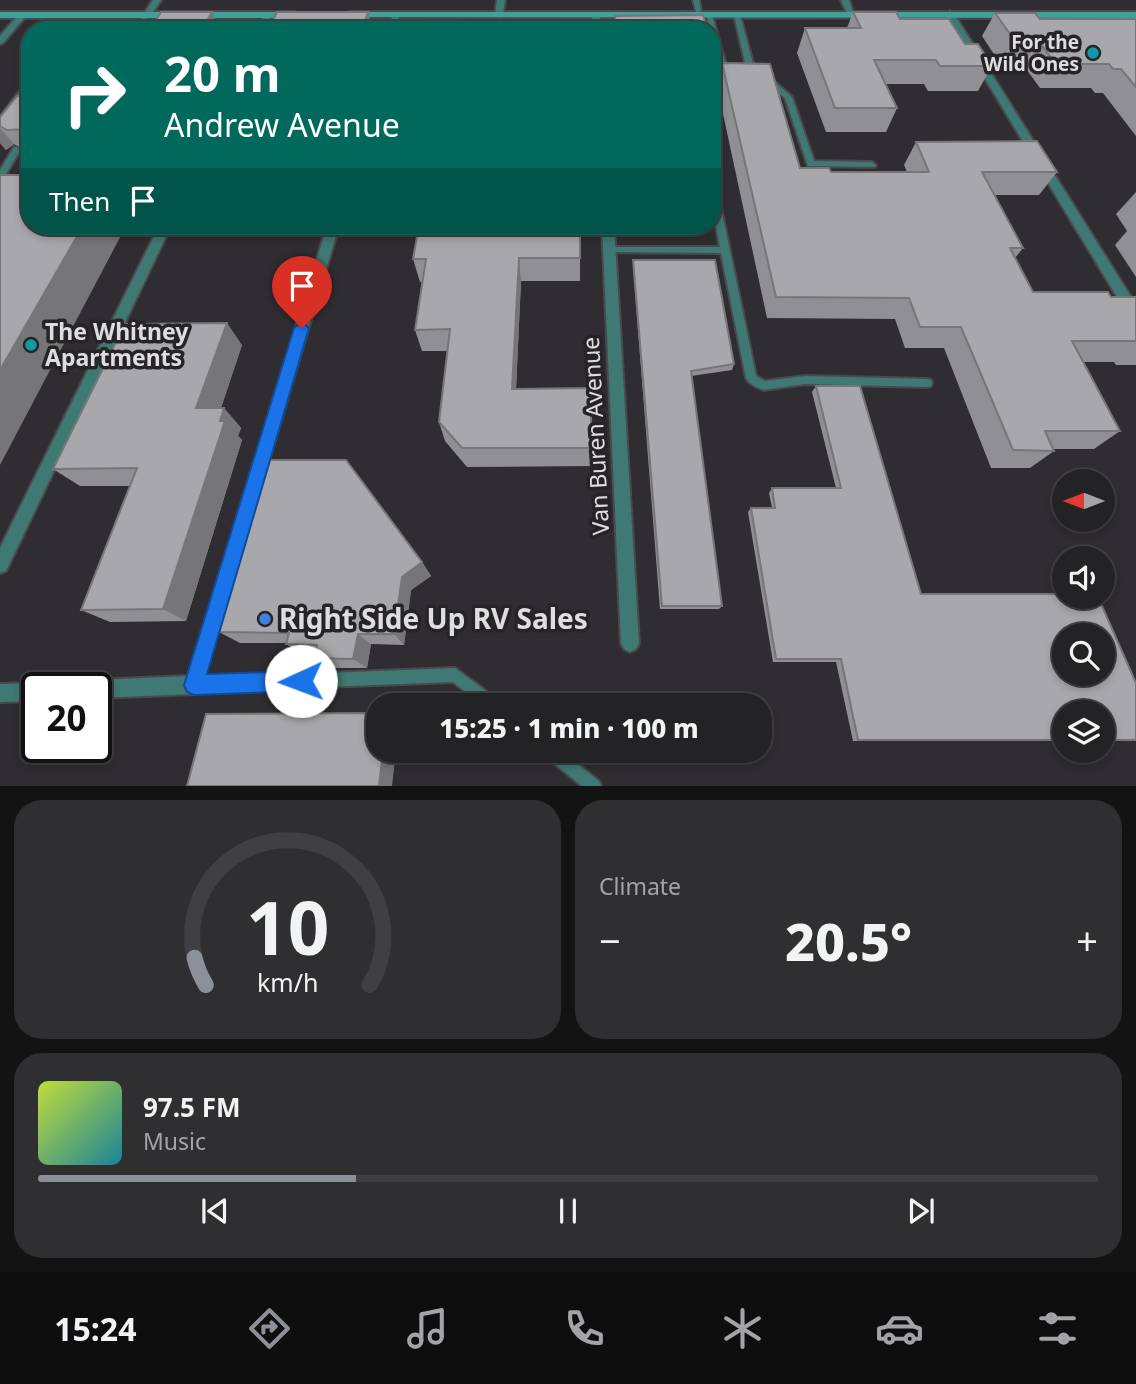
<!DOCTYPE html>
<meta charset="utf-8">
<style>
:root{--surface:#232225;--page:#2f2f32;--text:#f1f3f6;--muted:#a3a4a7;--line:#403f42;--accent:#8c9099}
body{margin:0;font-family:"Noto Sans",sans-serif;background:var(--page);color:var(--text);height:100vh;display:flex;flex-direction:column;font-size:26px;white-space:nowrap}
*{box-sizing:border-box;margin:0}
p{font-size:23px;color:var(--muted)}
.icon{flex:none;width:38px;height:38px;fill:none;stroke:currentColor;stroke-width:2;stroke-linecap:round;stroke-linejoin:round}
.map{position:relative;height:786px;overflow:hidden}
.details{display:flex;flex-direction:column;gap:14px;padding:14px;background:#131314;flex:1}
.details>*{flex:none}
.banner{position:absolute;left:21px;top:21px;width:700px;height:214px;border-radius:28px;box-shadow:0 4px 10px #0003,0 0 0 2px var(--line);background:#00695c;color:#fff;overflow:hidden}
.needle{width:46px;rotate:270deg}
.fabs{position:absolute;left:1052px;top:469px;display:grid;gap:14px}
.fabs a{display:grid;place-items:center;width:63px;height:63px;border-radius:50%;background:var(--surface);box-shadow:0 4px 10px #0003,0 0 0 2px var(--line);font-size:35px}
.speed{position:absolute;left:21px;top:672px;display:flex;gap:14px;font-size:35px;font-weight:700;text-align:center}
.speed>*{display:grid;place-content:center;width:91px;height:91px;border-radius:50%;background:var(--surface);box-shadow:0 4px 10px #0003,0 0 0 2px var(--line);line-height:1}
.speed .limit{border:4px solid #111;border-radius:10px;background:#fff;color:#111}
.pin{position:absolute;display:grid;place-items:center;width:60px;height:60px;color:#fff;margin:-72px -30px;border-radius:50% 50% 50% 0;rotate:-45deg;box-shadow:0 0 7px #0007}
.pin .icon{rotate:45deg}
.me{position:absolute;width:77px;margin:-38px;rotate:268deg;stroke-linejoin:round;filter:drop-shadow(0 0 5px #0008)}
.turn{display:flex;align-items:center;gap:24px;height:147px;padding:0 28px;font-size:32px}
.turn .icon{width:91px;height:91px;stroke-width:2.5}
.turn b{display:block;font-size:49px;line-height:60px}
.then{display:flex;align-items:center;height:66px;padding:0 28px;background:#0003;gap:14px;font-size:26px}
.big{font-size:52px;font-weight:800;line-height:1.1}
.details .tile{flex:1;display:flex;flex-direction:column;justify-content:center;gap:10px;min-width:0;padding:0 24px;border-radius:28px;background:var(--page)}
.details .dial{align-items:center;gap:0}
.dial svg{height:182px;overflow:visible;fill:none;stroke:var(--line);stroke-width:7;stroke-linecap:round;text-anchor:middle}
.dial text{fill:var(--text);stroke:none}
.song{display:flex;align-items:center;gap:21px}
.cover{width:84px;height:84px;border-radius:10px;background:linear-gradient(135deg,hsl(70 70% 55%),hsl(190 70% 35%))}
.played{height:7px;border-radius:4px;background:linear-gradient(90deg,var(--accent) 30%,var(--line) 30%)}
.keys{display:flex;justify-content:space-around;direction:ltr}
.heat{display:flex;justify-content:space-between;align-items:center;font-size:38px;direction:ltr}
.details .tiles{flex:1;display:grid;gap:14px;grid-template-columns:1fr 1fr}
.tile:last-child{grid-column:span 2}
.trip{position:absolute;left:366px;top:693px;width:406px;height:70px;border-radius:28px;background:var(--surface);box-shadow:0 4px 10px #0003,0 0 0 2px var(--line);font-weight:800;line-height:70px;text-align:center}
.menu{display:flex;height:112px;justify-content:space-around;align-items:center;background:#0e0e0f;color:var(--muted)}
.menu .icon{width:49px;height:49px}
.menu .active{color:var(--accent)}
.menu b{font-size:32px;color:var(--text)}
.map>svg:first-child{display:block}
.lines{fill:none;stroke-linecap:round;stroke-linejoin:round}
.service-casing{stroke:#4b494d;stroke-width:4}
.minor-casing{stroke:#4b494d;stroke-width:4}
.secondary-casing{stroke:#4b494d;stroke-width:4}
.service{fill:#3f7973;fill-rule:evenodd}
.minor{fill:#3f7973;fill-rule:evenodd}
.secondary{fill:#3ea299;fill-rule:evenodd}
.wall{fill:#909094}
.shaded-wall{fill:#767678}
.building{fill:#a8a8ac;stroke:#767678;stroke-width:2;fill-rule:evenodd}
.route{fill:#1a73e8;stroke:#114b97;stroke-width:2}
.culture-dot{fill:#0f9aa8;stroke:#262427;stroke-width:2.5}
.shop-dot{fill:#3f7fe0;stroke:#262427;stroke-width:2.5}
.labels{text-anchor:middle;stroke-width:7;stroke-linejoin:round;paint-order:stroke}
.far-poi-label{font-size:19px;font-weight:bold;fill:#dedddf;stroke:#262427;text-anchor:end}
.poi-label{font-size:23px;font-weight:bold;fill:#dedddf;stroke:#262427;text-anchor:start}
.street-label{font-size:23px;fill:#dedddf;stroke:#262427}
.near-poi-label{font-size:28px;font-weight:bold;fill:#dedddf;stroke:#262427;text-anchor:start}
</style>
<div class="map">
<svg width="1136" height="786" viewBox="0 0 1136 786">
<rect width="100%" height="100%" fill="#2f2d31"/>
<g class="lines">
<g class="service-casing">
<g id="service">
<polygon points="693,0 699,0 702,16 697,15"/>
<polygon points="709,13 712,15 727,68 712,76 712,71 719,67 712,40 712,30 710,30 706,15"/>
<polygon points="737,13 740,15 755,71 754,73 747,71 734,15"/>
<polygon points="145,14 150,15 138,30 131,30"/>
<polygon points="764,78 770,78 792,97 814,161 872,162 876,165 875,167 808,166 785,98 764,82"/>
<polygon points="27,81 30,81 30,88 3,124 0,124 0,117"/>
<polygon points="14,147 17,147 21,149 3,179 0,180 0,170"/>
<path d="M712 181 716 184 756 376 765 381 805 376 927 379 931 380 932 383 931 386 927 387 805 384 764 390C758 388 749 384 746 378L721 253 606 252 605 250 609 247H720L712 206Z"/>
<polygon points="455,668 498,700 500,705 482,705 453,682 194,692 189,690 187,685 189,680 194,678"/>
<polygon points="543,751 561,751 599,781 601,786 582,786 545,756"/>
</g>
</g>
<g class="minor-casing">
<g id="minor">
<polygon points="153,0 161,0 150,17 144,17 143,15"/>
<polygon points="497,0 505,0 503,15 499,18 495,15"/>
<polygon points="841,0 849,0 854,16 848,16"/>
<polygon points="950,11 954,14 1136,305 1136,321 1131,320 946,14"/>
<polygon points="596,12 600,15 601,30 593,30 592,15"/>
<polygon points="20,13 27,15 3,43 0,44 0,36"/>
<polygon points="265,13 272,15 266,30 257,30"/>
<polygon points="393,13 400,15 396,30 388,30"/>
<polygon points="159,226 171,226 6,571 0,573 0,548"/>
<polygon points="327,226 339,226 200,691 194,694 96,698 96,688 87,688 90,683 96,680 188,676"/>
<polygon points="602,226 614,226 639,643 636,649 630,652 624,649 621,643"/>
<polygon points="37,683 44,688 37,688 37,701 0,702 0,684"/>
</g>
</g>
<g class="secondary-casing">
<g id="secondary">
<polygon points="0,12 295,12 299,15 295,18 0,18"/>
<polygon points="350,12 1136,12 1136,18 347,17 347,13"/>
</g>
</g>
<use href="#service" class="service"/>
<use href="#minor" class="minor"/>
<use href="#secondary" class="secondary"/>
</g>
<g class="wall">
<polygon points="853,12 900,19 965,44 992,66 978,91 928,91 924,84 886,84 897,108 886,132 826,132 797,53 805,28 847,28"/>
<polygon points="995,13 1040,19 1135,19 1136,17 1136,136 1103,93 1095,93 1091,88 1040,88 1021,62 999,62 982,36"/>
<polygon points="722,63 800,168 831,172 907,172 904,165 916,142 1057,172 1039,195 995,195 1023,248 1015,258 1033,292 1111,297 1136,297 1136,365 1116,365 1114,362 1083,362 1120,431 1094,449 1053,449 1054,451 1030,468 991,468 944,348 905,348 895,319 767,318 717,86"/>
<polygon points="30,96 30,149 23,149 14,144 6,150 0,143 0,117"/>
<polygon points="1136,192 1136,277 1115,245 1127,231 1116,214"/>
<polygon points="269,226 313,226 313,227 270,227"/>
<polygon points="580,258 580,281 521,281 516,389 592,448 591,466 467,467 445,441 439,422 447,351 422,351 415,330 422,282 420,282 413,259"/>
<polygon points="633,260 734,364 732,370 691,376 722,606 719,609 660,609 633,267"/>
<polygon points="242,345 221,408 224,408 241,428 238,436 242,440 186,621 110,622 81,610 130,486 80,486 53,469"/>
<polygon points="816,386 921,594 1136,683 1136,741 1102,741 1102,712 1064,712 1064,741 853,741 836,662 773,662 748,512 751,508 772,508 769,493 772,488 836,488 812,392"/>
<polygon points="422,562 431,576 411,590 404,645 371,644 367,668 330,668 314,658 315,654 303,654 286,644 286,643 240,643 219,632"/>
</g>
<g class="shaded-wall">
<polygon points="212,12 220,30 202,30"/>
<polygon points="368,12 373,30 362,30"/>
<polygon points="0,128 14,144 6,150 0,143"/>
<polygon points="83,226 126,226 0,465 0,370"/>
<polygon points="519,258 521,281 515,409 512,389"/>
<polygon points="227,323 242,345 214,428 196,408"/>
<polygon points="224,408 241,428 238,436 242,440 186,621 163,609"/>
<polygon points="422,562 431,576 411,590 404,645 394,634 402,577"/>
<polygon points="358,634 371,644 367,668 353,659"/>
<polygon points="383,751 396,751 392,786 379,786"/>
</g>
<g class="building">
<polygon points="161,12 212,12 202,30 150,30"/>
<polygon points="277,12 368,12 362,30 269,30"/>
<polygon points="853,12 896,12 900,19 949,19 965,44 978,44 992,66 940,66 936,60 874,60 897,108 835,108 805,28 861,28"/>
<polygon points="995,13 1035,13 1040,19 1136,19 1136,87 1121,69 1113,69 1109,64 1056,64 1036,38 1013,38"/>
<polygon points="703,15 707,30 616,30 615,16"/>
<polygon points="722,63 770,64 800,168 829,168 831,172 929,172 916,142 1037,141 1057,172 982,172 1023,248 1010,248 1033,292 1108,292 1111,297 1136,297 1136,341 1072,341 1120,431 1045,431 1054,451 1013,450 961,327 920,327 909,298 776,297"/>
<polygon points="17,96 30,96 29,129 7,130 0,126 0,117"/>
<polygon points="0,175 30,175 30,226 83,226 0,370"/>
<polygon points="419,226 580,226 580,258 519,258 512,389 590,388 592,448 462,448 439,422 450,329 415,330 426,259 413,259"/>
<polygon points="633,260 715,260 734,364 691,371 722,606 662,606"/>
<polygon points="227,323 196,408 224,408 220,421 225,421 163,609 81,610 137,468 53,469 125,324"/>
<path d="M816 386H860L921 594H1064V597H1098L1136 683V740H1102V712H1064V740H858L841 659H776L751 508H775L772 488H841ZM1064 635H1102V674H1064Z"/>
<polygon points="269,460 346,460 422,562 402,577 394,634 358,634 353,659 314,658 317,645 286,644 289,633 219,632"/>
<polygon points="378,713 378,751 383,751 379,786 187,786 206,714"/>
</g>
<polygon class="route" points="302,322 309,328 207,674 301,671 309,674 312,681 309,688 301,691 194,695 187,692 184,685 294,328"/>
<g class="culture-dot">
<circle cx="1093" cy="53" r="7"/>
<circle cx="31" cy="345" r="7"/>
</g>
<circle class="shop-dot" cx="265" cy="619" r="7"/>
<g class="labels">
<g class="far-poi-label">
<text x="1079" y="49">For the<tspan x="1079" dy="22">Wild Ones</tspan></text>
</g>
<g class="poi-label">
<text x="45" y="340">The Whitney<tspan x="45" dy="26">Apartments</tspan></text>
</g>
<g class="street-label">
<text transform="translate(596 436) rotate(-93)" y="8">Van Buren Avenue</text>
</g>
<g class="near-poi-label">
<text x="279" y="629">Right Side Up RV Sales</text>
</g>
</g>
</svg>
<div class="fabs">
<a><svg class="needle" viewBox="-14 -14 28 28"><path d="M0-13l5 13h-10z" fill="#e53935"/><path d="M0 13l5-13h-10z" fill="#a3a4a7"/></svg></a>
<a><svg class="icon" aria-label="sound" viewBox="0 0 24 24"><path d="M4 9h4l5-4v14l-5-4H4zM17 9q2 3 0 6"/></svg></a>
<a><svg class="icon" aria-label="search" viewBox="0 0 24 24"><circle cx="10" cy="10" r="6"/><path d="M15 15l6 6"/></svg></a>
<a><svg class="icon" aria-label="layers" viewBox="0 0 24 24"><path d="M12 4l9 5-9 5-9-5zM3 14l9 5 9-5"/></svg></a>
</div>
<div class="speed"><div class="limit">20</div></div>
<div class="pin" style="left:302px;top:328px;background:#d93025"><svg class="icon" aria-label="arrive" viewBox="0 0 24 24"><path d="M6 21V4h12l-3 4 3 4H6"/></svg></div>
<svg class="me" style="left:301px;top:681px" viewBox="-20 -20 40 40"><circle r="19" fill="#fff"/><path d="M0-13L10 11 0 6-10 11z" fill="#1a73e8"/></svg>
<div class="trip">15:25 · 1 min · 100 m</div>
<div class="banner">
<div class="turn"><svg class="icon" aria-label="right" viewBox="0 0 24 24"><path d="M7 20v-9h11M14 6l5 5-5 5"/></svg><div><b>20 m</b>Andrew Avenue</div></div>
<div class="then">Then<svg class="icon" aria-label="arrive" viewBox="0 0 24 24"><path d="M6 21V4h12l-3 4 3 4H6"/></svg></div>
</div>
</div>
<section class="details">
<div class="tiles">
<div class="tile dial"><svg viewBox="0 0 100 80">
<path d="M14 69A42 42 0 1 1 86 69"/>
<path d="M14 69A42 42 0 0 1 9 57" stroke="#8c9099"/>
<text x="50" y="56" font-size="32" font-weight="700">10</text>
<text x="50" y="72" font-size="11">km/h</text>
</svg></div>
<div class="tile"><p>Climate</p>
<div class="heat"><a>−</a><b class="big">20.5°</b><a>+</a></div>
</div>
<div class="tile">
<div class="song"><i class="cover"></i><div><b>97.5 FM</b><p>Music</p></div></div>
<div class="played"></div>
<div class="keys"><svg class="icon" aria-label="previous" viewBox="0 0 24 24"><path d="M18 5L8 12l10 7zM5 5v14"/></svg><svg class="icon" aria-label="pause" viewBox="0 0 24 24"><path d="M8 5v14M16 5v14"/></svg><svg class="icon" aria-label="next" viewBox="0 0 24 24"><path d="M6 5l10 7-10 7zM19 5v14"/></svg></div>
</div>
</div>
</section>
<nav class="menu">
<b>15:24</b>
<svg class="icon active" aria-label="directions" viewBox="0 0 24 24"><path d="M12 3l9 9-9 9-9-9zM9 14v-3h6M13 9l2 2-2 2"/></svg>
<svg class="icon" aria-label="music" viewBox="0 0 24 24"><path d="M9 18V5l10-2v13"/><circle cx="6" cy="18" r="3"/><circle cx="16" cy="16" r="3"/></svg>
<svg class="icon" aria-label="phone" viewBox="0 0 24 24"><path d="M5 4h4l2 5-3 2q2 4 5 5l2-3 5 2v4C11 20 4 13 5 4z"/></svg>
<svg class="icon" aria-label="climate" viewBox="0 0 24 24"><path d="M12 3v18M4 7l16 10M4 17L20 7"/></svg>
<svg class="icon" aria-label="car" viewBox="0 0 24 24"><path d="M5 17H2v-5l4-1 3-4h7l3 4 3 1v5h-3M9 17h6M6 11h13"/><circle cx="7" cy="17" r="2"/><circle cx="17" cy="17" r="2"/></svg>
<svg class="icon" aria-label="filters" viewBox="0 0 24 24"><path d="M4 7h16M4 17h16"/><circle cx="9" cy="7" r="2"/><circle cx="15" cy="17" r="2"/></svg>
</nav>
